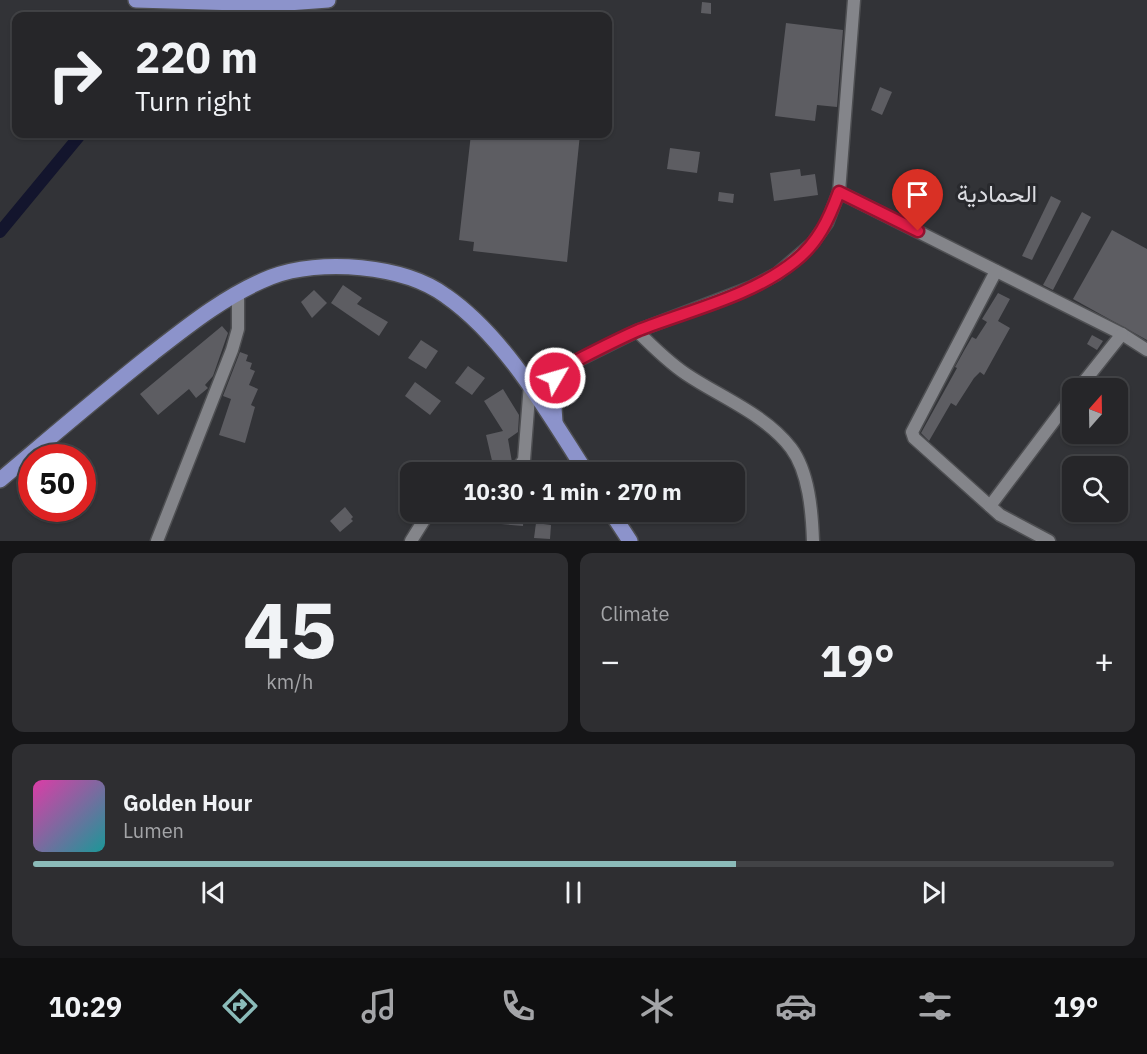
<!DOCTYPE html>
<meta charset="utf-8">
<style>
:root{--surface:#262629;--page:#2e2e31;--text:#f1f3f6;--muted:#a4a5a8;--line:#424346;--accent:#8bbbb9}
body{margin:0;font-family:"IBM Plex Sans",Vazirmatn,sans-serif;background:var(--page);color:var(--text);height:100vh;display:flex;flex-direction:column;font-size:22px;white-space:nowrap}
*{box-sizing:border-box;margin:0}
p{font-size:20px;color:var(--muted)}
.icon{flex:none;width:33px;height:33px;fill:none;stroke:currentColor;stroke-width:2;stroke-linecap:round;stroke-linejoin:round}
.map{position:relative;height:541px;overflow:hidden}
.sheet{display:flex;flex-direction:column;gap:12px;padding:12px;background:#151517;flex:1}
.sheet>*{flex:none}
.hud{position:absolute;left:12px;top:12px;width:600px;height:126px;border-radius:12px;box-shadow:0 2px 4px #0004,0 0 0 2px var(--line);background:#262629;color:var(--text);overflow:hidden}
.needle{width:39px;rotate:20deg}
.tools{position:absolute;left:1062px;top:378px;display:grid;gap:12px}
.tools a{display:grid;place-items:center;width:66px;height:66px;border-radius:12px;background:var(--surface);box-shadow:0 2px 4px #0004,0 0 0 2px var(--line);font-size:30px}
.speed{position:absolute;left:18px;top:444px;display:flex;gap:12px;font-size:30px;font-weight:700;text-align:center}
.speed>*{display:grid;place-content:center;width:78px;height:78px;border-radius:50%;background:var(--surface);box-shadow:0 2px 4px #0004,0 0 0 2px var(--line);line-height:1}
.speed .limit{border:9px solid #d22;background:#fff;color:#111}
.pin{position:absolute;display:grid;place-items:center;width:51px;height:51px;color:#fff;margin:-62px -26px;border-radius:50% 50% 50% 0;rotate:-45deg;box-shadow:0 0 6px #0007}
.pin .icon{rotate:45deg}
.me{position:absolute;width:66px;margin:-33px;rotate:52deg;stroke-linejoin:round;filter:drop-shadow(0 0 4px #0008)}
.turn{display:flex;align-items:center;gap:21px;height:126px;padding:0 24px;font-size:27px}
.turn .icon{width:78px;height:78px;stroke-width:2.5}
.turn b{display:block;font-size:42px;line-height:51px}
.big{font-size:45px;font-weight:700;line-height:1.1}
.sheet .widget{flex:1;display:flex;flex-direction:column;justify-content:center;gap:9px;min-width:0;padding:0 21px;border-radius:12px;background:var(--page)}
.sheet .dial{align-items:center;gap:0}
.dial b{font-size:78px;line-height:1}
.song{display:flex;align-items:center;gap:18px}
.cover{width:72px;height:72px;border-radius:9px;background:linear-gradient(135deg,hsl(320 70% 55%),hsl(180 70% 35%))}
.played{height:6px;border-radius:3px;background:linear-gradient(90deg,var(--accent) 65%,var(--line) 65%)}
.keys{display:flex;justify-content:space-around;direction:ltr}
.heat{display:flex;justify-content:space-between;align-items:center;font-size:33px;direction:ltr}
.sheet .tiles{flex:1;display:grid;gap:12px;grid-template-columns:1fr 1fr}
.widget:last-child{grid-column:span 2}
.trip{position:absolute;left:400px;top:462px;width:345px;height:60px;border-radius:12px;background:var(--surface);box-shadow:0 2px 4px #0004,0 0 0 2px var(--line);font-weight:700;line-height:60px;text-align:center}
.tabs{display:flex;height:96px;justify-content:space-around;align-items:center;background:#0f0f10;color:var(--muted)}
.tabs .icon{width:42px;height:42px}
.tabs .current{color:var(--accent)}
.tabs b{font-size:27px;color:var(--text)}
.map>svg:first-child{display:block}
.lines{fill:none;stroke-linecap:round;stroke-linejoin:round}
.canal{stroke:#13152d;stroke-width:12}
.building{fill:#5d5d62}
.minor-casing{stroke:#4e4f52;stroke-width:15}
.major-casing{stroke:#4e4f52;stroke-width:18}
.minor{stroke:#84858a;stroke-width:12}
.major{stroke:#8c93cb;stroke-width:15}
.route-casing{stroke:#92132f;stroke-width:15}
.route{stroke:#e11d48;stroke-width:10}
.labels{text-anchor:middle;stroke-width:6;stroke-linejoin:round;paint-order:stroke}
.quarter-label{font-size:24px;fill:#dadbe0;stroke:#28292d}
</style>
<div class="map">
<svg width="1147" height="541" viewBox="0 0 1147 541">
<rect width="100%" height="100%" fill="#323337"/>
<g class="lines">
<polyline class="canal" points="0,232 81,134"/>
</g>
<g class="building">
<polygon points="702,2 711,3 711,14 701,13"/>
<polygon points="786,23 843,30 837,107 817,105 815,121 775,116"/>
<polygon points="880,87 892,92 882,115 871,110"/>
<polygon points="471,134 580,134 567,262 473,251 474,242 459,240"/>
<polygon points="670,148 700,152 697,173 667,169"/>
<polygon points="800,169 801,176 815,174 818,195 774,201 770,173"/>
<polygon points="719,192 734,194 733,203 718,201"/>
<polygon points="1051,196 1061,201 1032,260 1022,256"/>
<polygon points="1082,212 1091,217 1053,290 1043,285"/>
<polygon points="1112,230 1147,249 1147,340 1073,299"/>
<polygon points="343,285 362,298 357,304 388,322 379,336 331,303"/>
<polygon points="314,290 327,303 312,318 301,302"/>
<polygon points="998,293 1010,299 998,321 1010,328 984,375 980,372 974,378 956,406 951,403 929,441 921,433 957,368 955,367 965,349 972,337 976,339 987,322 982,319"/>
<polygon points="222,326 228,333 213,376 205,385 208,388 196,398 189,389 158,415 140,394"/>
<polygon points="1092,335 1103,341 1097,350 1087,344"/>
<polygon points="421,340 438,351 426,369 408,358"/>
<polygon points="240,352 248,355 246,361 252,363 250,369 255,371 249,385 258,389 251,405 255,407 245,443 219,435 231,399 223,396"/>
<polygon points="468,366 485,378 472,395 455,383"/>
<polygon points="415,382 441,401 430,415 405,396"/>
<polygon points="503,389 519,415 518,432 508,439 512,462 493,465 486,435 503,431 484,401"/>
<polygon points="345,507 353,517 351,519 353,521 340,532 330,521"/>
<polygon points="501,512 524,512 523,526 501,524"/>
<polygon points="536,523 551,525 550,539 534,538"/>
</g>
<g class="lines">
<g class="minor-casing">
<g id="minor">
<polyline points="839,192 1122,334 1147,350"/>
<polyline points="996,271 912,432 914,438 1000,515 1049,541"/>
<path d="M637 331C652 346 668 362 686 374 720 397 765 414 791 448 809 472 812 512 813 541"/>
<polyline points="1079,388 1122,334"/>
<polyline points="497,472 516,470 524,460 530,384 637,331 752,287 777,274 812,244 827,223 839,192 854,0"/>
<polyline points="990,506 1072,397"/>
<polyline points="157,541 232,350 238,329 238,293"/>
<polyline points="411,541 429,512"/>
</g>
</g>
<g class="major-casing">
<g id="major">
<polyline points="136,0 274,4 328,0"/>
<polyline points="555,422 553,394 556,371"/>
<path d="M0 480C51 437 101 394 153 353 190 324 228 294 271 277 320 258 404 265 446 296 505 337 548 413 586 472"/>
<polyline points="611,512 630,541"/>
</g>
</g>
<use href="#minor" class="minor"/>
<use href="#major" class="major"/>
</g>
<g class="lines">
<g class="route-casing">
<path id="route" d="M555 378 556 371C584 357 611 342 639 330 690 310 752 296 795 261 818 243 829 219 839 192L918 231"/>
</g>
<use href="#route" class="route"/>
</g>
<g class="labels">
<g class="quarter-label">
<text x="997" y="202">الحمادية</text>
</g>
</g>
</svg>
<div class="tools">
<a><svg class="needle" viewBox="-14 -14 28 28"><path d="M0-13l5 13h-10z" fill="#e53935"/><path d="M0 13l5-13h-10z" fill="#a4a5a8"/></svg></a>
<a><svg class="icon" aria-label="search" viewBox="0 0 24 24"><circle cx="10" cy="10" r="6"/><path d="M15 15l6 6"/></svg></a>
</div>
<div class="speed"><div class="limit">50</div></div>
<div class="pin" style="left:918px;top:231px;background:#d93025"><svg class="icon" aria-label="arrive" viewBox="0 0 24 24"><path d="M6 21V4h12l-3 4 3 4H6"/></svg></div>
<svg class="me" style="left:555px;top:378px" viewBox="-20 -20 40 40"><circle r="17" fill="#e11d48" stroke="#fff" stroke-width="3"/><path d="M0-11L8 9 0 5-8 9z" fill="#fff"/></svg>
<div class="trip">10:30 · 1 min · 270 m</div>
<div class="hud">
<div class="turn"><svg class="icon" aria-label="right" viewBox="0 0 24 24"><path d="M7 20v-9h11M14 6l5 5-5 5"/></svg><div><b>220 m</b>Turn right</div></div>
</div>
</div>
<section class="sheet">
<div class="tiles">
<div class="widget dial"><b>45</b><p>km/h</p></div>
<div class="widget"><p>Climate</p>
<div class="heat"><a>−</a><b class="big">19°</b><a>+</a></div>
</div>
<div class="widget">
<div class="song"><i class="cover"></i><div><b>Golden Hour</b><p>Lumen</p></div></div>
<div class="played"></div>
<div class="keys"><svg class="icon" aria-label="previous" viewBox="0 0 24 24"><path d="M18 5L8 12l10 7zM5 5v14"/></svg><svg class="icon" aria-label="pause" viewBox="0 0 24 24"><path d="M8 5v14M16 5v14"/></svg><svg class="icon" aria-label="next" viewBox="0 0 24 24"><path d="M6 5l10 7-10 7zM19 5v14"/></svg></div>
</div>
</div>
</section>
<nav class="tabs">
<b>10:29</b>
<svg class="icon current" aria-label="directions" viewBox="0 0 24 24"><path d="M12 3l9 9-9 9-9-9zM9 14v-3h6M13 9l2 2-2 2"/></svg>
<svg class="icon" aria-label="music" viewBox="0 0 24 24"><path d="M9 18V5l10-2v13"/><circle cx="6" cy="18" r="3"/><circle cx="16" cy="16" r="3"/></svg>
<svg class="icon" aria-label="phone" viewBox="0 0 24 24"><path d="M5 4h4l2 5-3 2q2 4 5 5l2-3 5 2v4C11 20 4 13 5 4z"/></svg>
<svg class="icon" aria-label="climate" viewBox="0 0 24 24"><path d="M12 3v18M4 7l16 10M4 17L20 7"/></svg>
<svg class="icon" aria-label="car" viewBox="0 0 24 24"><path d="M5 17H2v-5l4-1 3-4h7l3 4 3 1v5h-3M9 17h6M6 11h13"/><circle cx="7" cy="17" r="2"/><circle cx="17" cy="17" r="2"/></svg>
<svg class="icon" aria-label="filters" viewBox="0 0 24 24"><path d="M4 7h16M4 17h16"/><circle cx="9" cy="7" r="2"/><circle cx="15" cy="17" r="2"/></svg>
<b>19°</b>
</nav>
